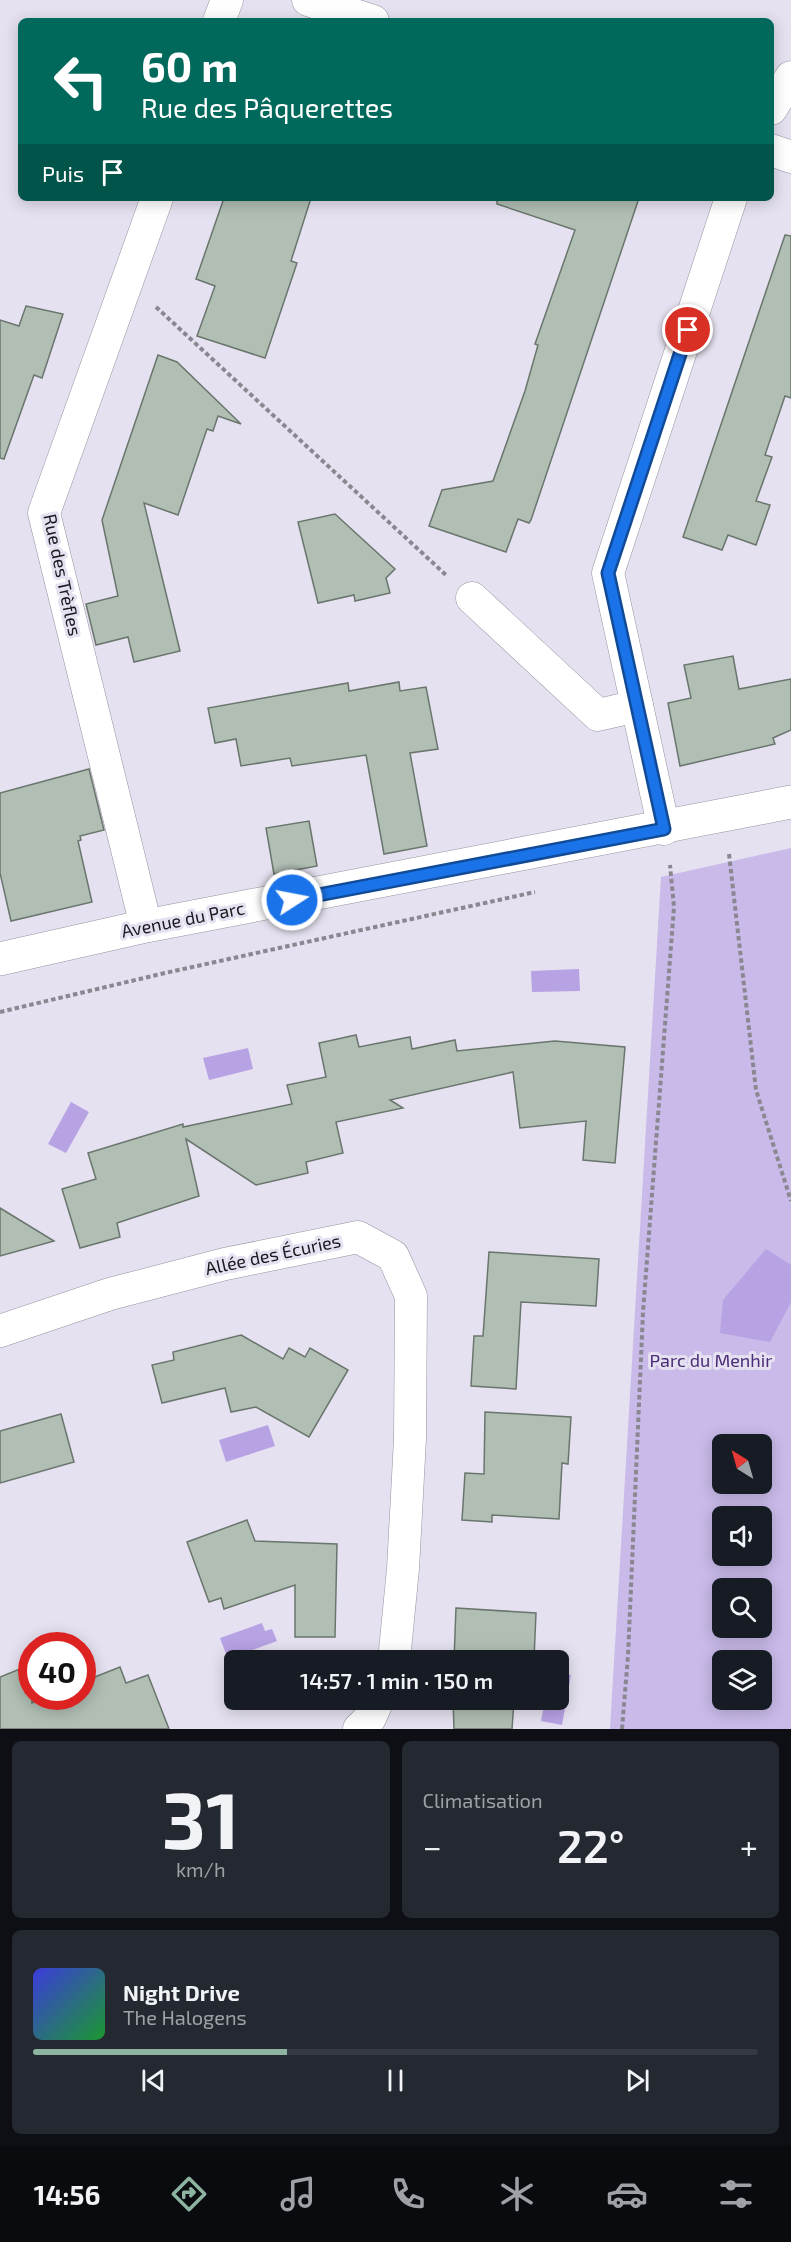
<!DOCTYPE html>
<html lang="fr">
<meta charset="utf-8">
<style>
:root{--surface:#171b24;--page:#242831;--text:#f1f3f6;--muted:#9ea1a6;--line:#363941;--accent:#8cb4a1}
body{margin:0;font-family:"Exo 2",sans-serif;background:var(--page);color:var(--text);height:100vh;display:flex;flex-direction:column;font-size:22px;white-space:nowrap}
*{box-sizing:border-box;margin:0}
p{font-size:20px;color:var(--muted)}
.icon{flex:none;width:33px;height:33px;fill:none;stroke:currentColor;stroke-width:2;stroke-linecap:round;stroke-linejoin:round}
.map{position:relative;height:1729px;overflow:hidden}
.side{display:flex;flex-direction:column;gap:12px;padding:12px;background:#0d0f14;flex:1}
.side>*{flex:none}
.guide{position:absolute;left:18px;top:18px;width:756px;height:183px;border-radius:9px;box-shadow:0 3px 15px #0003;background:#00695c;color:#fff;overflow:hidden}
.needle{width:39px;rotate:323deg}
.tools{position:absolute;left:712px;top:1434px;display:grid;gap:12px}
.tools a{display:grid;place-items:center;width:60px;height:60px;border-radius:9px;background:var(--surface);box-shadow:0 3px 15px #0003;font-size:30px}
.speed{position:absolute;left:18px;top:1632px;display:flex;gap:12px;font-size:30px;font-weight:700;text-align:center}
.speed>*{display:grid;place-content:center;width:78px;height:78px;border-radius:50%;background:var(--surface);box-shadow:0 3px 15px #0003;line-height:1}
.speed .limit{border:9px solid #d22;background:#fff;color:#111}
.pin{position:absolute;display:grid;place-items:center;width:51px;height:51px;color:#fff;margin:-26px;border:3px solid #fff;border-radius:50%;box-shadow:0 2px 6px #0007}
.me{position:absolute;width:66px;margin:-33px;rotate:79deg;stroke-linejoin:round;filter:drop-shadow(0 0 4px #0008)}
.turn{display:flex;align-items:center;gap:21px;height:126px;padding:0 24px;font-size:27px}
.turn .icon{width:78px;height:78px;stroke-width:2.5}
.turn b{display:block;font-size:42px;line-height:51px}
.then{display:flex;align-items:center;height:57px;padding:0 24px;background:#0003;gap:12px;font-size:22px}
.big{font-size:45px;font-weight:600;line-height:1.1}
.side .widget{flex:1;display:flex;flex-direction:column;justify-content:center;gap:9px;min-width:0;padding:0 21px;border-radius:9px;background:var(--page)}
.side .dial{align-items:center;gap:0}
.dial b{font-size:78px;line-height:1}
.song{display:flex;align-items:center;gap:18px}
.cover{width:72px;height:72px;border-radius:9px;background:linear-gradient(135deg,hsl(240 70% 55%),hsl(130 70% 35%))}
.played{height:6px;border-radius:3px;background:linear-gradient(90deg,var(--accent) 35%,var(--line) 35%)}
.keys{display:flex;justify-content:space-around;direction:ltr}
.heat{display:flex;justify-content:space-between;align-items:center;font-size:33px;direction:ltr}
.side .tiles{flex:1;display:grid;gap:12px;grid-template-columns:1fr 1fr}
.widget:last-child{grid-column:span 2}
.trip{position:absolute;left:224px;top:1650px;width:345px;height:60px;border-radius:9px;background:var(--surface);box-shadow:0 3px 15px #0003;font-weight:600;line-height:60px;text-align:center}
.menu{display:flex;height:96px;justify-content:space-around;align-items:center;background:#090b0e;color:var(--muted)}
.menu .icon{width:42px;height:42px}
.menu .current{color:var(--accent)}
.menu b{font-size:27px;color:var(--text)}
.map>svg:first-child{display:block}
.green{fill:#c9bae9;fill-rule:evenodd}
.water{fill:#b7a2e3}
.building{fill:#b0beb4;stroke:#6a766d;stroke-width:1.5}
.lines{fill:none;stroke-linecap:round;stroke-linejoin:round}
.minor-casing{stroke:#9692a0;stroke-width:33}
.tertiary-casing{stroke:#9692a0;stroke-width:34}
.path{stroke:#8a8791;stroke-width:4;stroke-dasharray:4.5 3;stroke-linecap:butt}
.minor{stroke:#fff;stroke-width:32}
.tertiary{stroke:#fff;stroke-width:33}
.route-casing{stroke:#114b97;stroke-width:15}
.route{stroke:#1a73e8;stroke-width:10}
.labels{text-anchor:middle;stroke-width:6;stroke-linejoin:round;paint-order:stroke}
.street-label{font-size:18px;fill:#19181d;stroke:#e5e1f0}
.park-label{font-size:18px;fill:#492b76;stroke:#e5e1f0}
</style>
<div class="map">
<svg width="791" height="1729" viewBox="0 0 791 1729">
<rect width="100%" height="100%" fill="#e5e1f0"/>
<path class="green" d="M791 848V1729H610L661 877ZM723 1444H762V1484H723ZM723 1516H762V1556H723ZM723 1588H762V1628H723ZM723 1660H762V1700H723Z"/>
<g class="water">
<polygon points="579,969 580,991 532,992 531,971"/>
<polygon points="248,1048 253,1069 209,1080 203,1058"/>
<polygon points="71,1102 89,1112 66,1153 48,1144"/>
<polygon points="766,1249 791,1265 791,1302 770,1342 720,1333 723,1300"/>
<polygon points="268,1425 275,1446 226,1462 219,1440"/>
<polygon points="262,1623 265,1631 272,1629 277,1641 228,1659 220,1638"/>
<polygon points="558,1672 571,1675 562,1725 541,1721 545,1700 558,1700"/>
</g>
<g class="building">
<polygon points="224,198 311,198 291,261 297,263 265,358 197,336 215,286 196,279"/>
<polygon points="497,198 639,198 531,520 529,523 518,519 506,552 429,526 442,490 493,481 525,391 538,345 535,344 575,230 497,204"/>
<polygon points="785,235 791,236 791,398 785,396 765,455 772,457 756,501 770,505 756,545 728,535 722,550 683,537"/>
<polygon points="26,306 63,314 42,378 34,375 4,459 0,458 0,320 19,326"/>
<polygon points="158,355 177,362 241,424 218,416 213,431 207,429 178,515 144,503 180,651 134,662 128,637 96,645 86,604 118,596 102,520"/>
<polygon points="335,514 395,569 386,578 390,593 355,601 354,595 318,603 298,522"/>
<polygon points="733,656 739,689 791,679 791,730 773,738 775,744 680,766 668,703 691,698 684,665"/>
<polygon points="399,682 400,691 426,687 438,749 410,753 427,846 384,854 366,755 292,766 290,758 241,766 236,739 215,743 208,708 348,683 349,691"/>
<polygon points="89,769 104,830 80,836 81,840 78,841 92,902 11,921 0,873 0,793"/>
<polygon points="309,821 317,866 274,874 266,828"/>
<polygon points="356,1035 359,1047 410,1037 412,1049 455,1040 457,1051 555,1041 625,1047 615,1163 583,1160 586,1121 520,1128 513,1072 390,1100 403,1108 336,1122 343,1153 306,1162 308,1173 256,1185 186,1139 199,1196 117,1223 120,1237 80,1248 62,1189 96,1179 88,1153 183,1124 183,1127 292,1104 287,1085 326,1077 319,1043"/>
<polygon points="0,1208 54,1241 0,1256"/>
<polygon points="489,1252 599,1259 596,1306 521,1302 516,1389 471,1386 474,1336 483,1336"/>
<polygon points="241,1335 283,1359 289,1348 305,1357 310,1348 348,1370 309,1437 256,1407 231,1412 225,1388 162,1403 152,1365 174,1360 173,1352"/>
<polygon points="485,1412 571,1417 568,1464 562,1463 559,1519 492,1515 492,1522 462,1520 465,1473 484,1474"/>
<polygon points="61,1414 74,1462 0,1483 0,1431"/>
<polygon points="247,1520 255,1541 337,1544 335,1637 295,1637 295,1585 224,1609 221,1598 209,1602 187,1542"/>
<polygon points="456,1608 536,1613 534,1659 454,1660"/>
<polygon points="32,1664 32,1703 47,1696 82,1696 82,1682 120,1667 126,1683 148,1675 169,1729 0,1729 0,1677"/>
<polygon points="453,1700 514,1700 512,1729 454,1729"/>
</g>
<g class="lines">
<g class="minor-casing">
<g id="minor">
<polyline points="308,0 373,21"/>
<polyline points="219,21 227,0"/>
<polyline points="771,109 791,77"/>
<polyline points="771,150 791,157"/>
<polyline points="472,598 598,715 637,706"/>
<polyline points="664,829 608,573 731,198"/>
<polyline points="146,926 44,513 157,198"/>
<polyline points="0,1331 110,1294 225,1264 358,1237 393,1256 411,1296 410,1439 403,1569 394,1660"/>
<polyline points="359,1729 370,1718 378,1700"/>
</g>
</g>
<g class="tertiary-casing">
<polyline id="tertiary" points="0,959 146,926 791,802"/>
</g>
<g class="path">
<polyline points="156,307 446,575"/>
<polyline points="729,854 756,1090 791,1201"/>
<polyline points="0,1012 165,973 535,892"/>
<polyline points="622,1729 628,1656 643,1312 674,907 670,865"/>
</g>
<use href="#minor" class="minor"/>
<use href="#tertiary" class="tertiary"/>
</g>
<g class="lines">
<g class="route-casing">
<polyline id="route" points="292,900 664,829 608,573 688,330"/>
</g>
<use href="#route" class="route"/>
</g>
<g class="labels">
<g class="street-label">
<text transform="translate(62 575) rotate(78)" y="6">Rue des Trèfles</text>
<text transform="translate(183 920) rotate(-11)" y="6">Avenue du Parc</text>
<text transform="translate(273 1255) rotate(-12)" y="6">Allée des Écuries</text>
</g>
<g class="park-label">
<text x="711" y="1367">Parc du Menhir</text>
</g>
</g>
</svg>
<div class="tools">
<a><svg class="needle" viewBox="-14 -14 28 28"><path d="M0-13l5 13h-10z" fill="#e53935"/><path d="M0 13l5-13h-10z" fill="#9ea1a6"/></svg></a>
<a><svg class="icon" aria-label="sound" viewBox="0 0 24 24"><path d="M4 9h4l5-4v14l-5-4H4zM17 9q2 3 0 6"/></svg></a>
<a><svg class="icon" aria-label="search" viewBox="0 0 24 24"><circle cx="10" cy="10" r="6"/><path d="M15 15l6 6"/></svg></a>
<a><svg class="icon" aria-label="layers" viewBox="0 0 24 24"><path d="M12 4l9 5-9 5-9-5zM3 14l9 5 9-5"/></svg></a>
</div>
<div class="speed"><div class="limit">40</div></div>
<div class="pin" style="left:688px;top:330px;background:#d93025"><svg class="icon" aria-label="arrive" viewBox="0 0 24 24"><path d="M6 21V4h12l-3 4 3 4H6"/></svg></div>
<svg class="me" style="left:292px;top:900px" viewBox="-20 -20 40 40"><circle r="17" fill="#1a73e8" stroke="#fff" stroke-width="3"/><path d="M0-11L8 9 0 5-8 9z" fill="#fff"/></svg>
<div class="trip">14:57 · 1 min · 150 m</div>
<div class="guide">
<div class="turn"><svg class="icon" aria-label="left" viewBox="0 0 24 24"><path d="M17 20v-9H6M10 6l-5 5 5 5"/></svg><div><b>60 m</b>Rue des Pâquerettes</div></div>
<div class="then">Puis<svg class="icon" aria-label="arrive" viewBox="0 0 24 24"><path d="M6 21V4h12l-3 4 3 4H6"/></svg></div>
</div>
</div>
<section class="side">
<div class="tiles">
<div class="widget dial"><b>31</b><p>km/h</p></div>
<div class="widget"><p>Climatisation</p>
<div class="heat"><a>−</a><b class="big">22°</b><a>+</a></div>
</div>
<div class="widget">
<div class="song"><i class="cover"></i><div><b>Night Drive</b><p>The Halogens</p></div></div>
<div class="played"></div>
<div class="keys"><svg class="icon" aria-label="previous" viewBox="0 0 24 24"><path d="M18 5L8 12l10 7zM5 5v14"/></svg><svg class="icon" aria-label="pause" viewBox="0 0 24 24"><path d="M8 5v14M16 5v14"/></svg><svg class="icon" aria-label="next" viewBox="0 0 24 24"><path d="M6 5l10 7-10 7zM19 5v14"/></svg></div>
</div>
</div>
</section>
<nav class="menu">
<b>14:56</b>
<svg class="icon current" aria-label="directions" viewBox="0 0 24 24"><path d="M12 3l9 9-9 9-9-9zM9 14v-3h6M13 9l2 2-2 2"/></svg>
<svg class="icon" aria-label="music" viewBox="0 0 24 24"><path d="M9 18V5l10-2v13"/><circle cx="6" cy="18" r="3"/><circle cx="16" cy="16" r="3"/></svg>
<svg class="icon" aria-label="phone" viewBox="0 0 24 24"><path d="M5 4h4l2 5-3 2q2 4 5 5l2-3 5 2v4C11 20 4 13 5 4z"/></svg>
<svg class="icon" aria-label="climate" viewBox="0 0 24 24"><path d="M12 3v18M4 7l16 10M4 17L20 7"/></svg>
<svg class="icon" aria-label="car" viewBox="0 0 24 24"><path d="M5 17H2v-5l4-1 3-4h7l3 4 3 1v5h-3M9 17h6M6 11h13"/><circle cx="7" cy="17" r="2"/><circle cx="17" cy="17" r="2"/></svg>
<svg class="icon" aria-label="filters" viewBox="0 0 24 24"><path d="M4 7h16M4 17h16"/><circle cx="9" cy="7" r="2"/><circle cx="15" cy="17" r="2"/></svg>
</nav>
